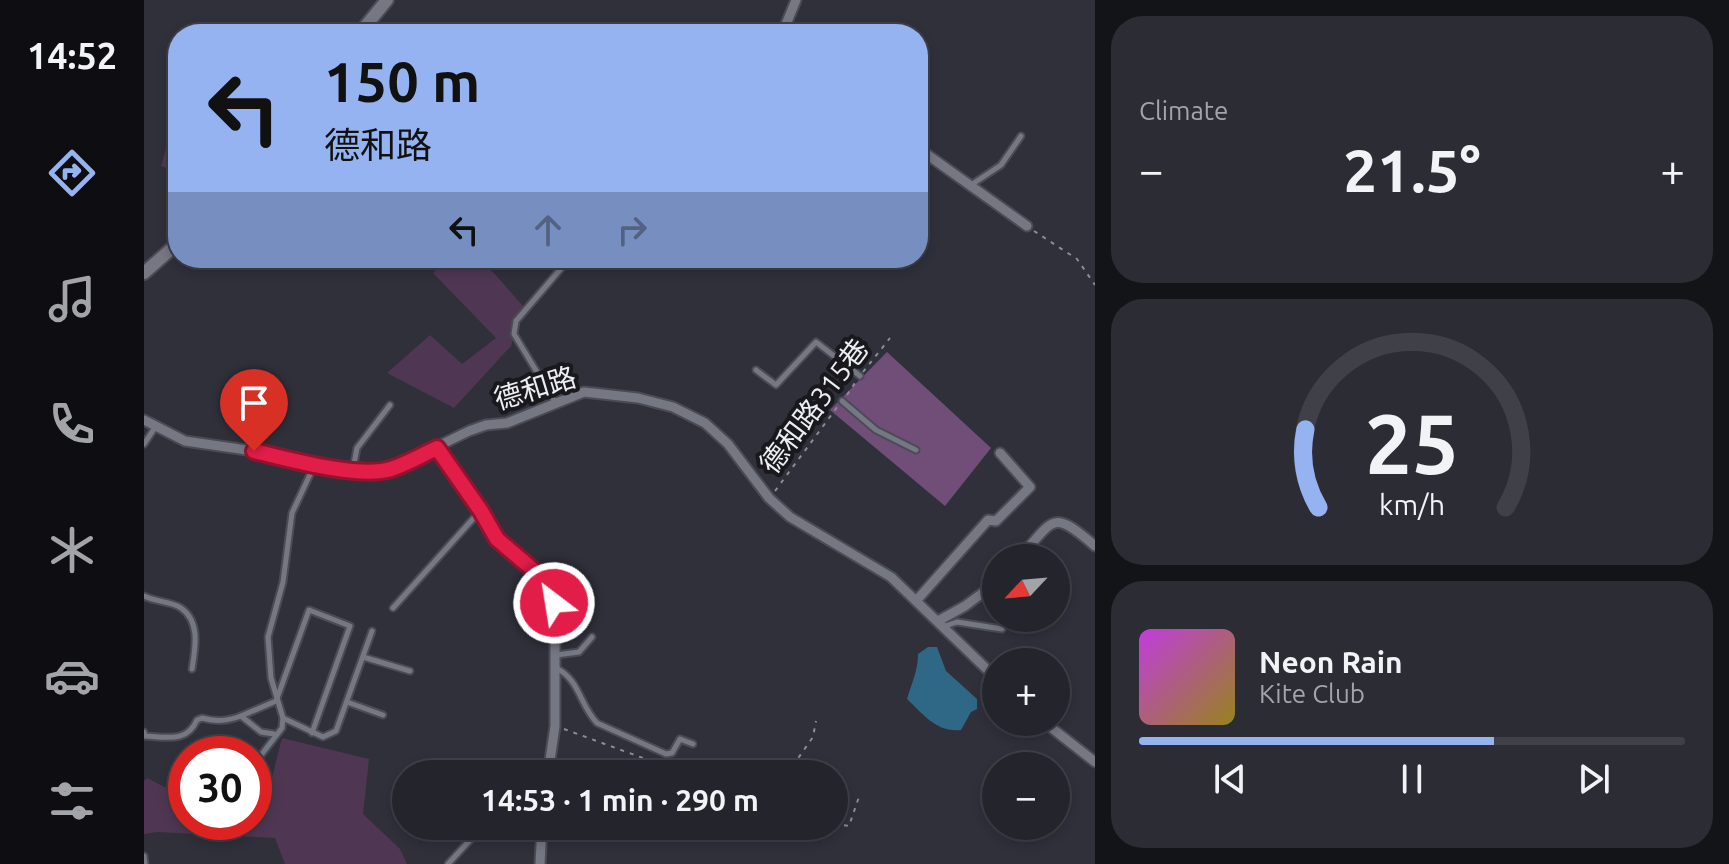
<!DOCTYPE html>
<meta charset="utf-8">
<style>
:root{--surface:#23242c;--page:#2b2c34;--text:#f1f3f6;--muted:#a3a4a9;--line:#404148;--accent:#95b2f1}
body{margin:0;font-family:Ubuntu,"Noto Sans TC",sans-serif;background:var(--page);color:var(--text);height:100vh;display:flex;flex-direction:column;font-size:30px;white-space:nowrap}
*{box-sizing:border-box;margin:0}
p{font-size:26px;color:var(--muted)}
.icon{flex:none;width:44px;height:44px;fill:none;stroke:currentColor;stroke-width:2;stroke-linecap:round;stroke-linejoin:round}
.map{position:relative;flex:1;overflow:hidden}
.side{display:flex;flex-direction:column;gap:16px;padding:16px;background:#131418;width:634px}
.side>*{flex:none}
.guide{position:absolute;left:24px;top:24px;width:760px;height:244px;border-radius:32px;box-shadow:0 4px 12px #0003,0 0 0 2px var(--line);background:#95b2f1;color:#111;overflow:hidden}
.needle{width:52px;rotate:244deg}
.controls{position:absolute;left:838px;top:544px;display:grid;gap:16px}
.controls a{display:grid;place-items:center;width:88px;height:88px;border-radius:50%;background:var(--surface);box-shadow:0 4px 12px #0003,0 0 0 2px var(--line);font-size:40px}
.speed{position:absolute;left:24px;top:736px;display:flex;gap:16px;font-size:40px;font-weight:700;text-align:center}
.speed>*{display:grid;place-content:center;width:104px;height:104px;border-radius:50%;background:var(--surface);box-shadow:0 4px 12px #0003,0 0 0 2px var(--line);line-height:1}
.speed .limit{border:12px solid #d22;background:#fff;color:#111}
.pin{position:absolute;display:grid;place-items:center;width:68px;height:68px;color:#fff;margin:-82px -34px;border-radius:50% 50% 50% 0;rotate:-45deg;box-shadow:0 0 8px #0007}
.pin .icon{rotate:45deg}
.me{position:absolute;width:88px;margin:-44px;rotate:329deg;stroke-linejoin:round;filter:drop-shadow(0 0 6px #0008)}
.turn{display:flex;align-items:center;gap:28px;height:168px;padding:0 24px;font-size:36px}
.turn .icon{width:104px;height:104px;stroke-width:2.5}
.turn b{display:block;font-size:56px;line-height:68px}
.lanes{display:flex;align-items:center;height:76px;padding:0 24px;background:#0003;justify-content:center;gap:40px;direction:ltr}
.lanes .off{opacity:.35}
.big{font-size:60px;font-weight:600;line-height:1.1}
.side .card{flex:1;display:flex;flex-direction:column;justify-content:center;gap:12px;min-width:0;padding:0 28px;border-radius:32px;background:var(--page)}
.side .dial{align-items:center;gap:0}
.dial svg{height:208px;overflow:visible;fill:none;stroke:var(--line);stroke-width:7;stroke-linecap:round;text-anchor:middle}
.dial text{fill:var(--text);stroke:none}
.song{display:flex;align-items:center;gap:24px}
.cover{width:96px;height:96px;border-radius:12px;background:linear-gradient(135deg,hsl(290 70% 55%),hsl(50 70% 35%))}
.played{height:8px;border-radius:4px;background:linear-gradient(90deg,var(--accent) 65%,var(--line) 65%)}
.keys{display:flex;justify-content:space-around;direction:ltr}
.heat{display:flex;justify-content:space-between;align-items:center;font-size:44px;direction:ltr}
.trip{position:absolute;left:248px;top:760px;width:456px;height:80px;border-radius:40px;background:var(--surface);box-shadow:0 4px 12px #0003,0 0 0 2px var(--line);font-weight:600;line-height:80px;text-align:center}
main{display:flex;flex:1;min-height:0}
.tab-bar{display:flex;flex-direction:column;width:144px;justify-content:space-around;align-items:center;background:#0e0e12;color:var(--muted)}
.tab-bar .icon{width:56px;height:56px}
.tab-bar .on{color:var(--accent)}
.tab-bar b{font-size:36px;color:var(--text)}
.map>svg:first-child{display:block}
.green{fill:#4f3753}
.forest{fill:#714e77}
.water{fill:#2f6887}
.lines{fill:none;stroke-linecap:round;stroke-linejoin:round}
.service-casing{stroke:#4a4b54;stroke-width:9}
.minor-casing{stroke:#4a4b54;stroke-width:13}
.tertiary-casing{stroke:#4a4b54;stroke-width:16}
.path{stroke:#8b8c94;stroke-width:2;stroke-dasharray:4 6;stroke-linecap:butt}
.service{stroke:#757783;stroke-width:5}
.minor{stroke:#757783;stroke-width:9}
.tertiary{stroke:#757783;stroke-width:12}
.route-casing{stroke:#92132f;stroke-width:20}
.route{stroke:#e11d48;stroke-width:14}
.labels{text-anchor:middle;stroke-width:8;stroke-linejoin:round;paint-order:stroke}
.street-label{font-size:28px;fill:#edeef4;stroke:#18181d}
</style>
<main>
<nav class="tab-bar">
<b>14:52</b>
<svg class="icon on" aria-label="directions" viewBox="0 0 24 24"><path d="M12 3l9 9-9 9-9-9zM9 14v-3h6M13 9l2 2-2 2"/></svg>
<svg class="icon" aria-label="music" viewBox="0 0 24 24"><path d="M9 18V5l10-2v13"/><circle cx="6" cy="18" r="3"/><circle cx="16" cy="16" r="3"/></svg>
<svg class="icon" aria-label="phone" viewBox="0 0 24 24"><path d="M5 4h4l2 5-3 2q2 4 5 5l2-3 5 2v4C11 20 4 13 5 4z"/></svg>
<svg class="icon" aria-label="climate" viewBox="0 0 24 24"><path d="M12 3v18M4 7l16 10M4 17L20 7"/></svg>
<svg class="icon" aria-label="car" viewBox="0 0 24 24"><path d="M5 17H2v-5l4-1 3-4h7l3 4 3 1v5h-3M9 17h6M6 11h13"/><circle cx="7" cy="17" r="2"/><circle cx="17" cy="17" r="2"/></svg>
<svg class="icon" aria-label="filters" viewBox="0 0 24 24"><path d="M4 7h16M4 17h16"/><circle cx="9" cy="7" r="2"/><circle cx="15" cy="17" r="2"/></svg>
</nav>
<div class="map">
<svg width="951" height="864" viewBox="0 0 951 864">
<rect width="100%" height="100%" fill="#2f303a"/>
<g class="green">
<polygon points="34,108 34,173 17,166"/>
<polygon points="304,258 332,258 350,273 379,306 367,346 310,408 243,373 286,335 318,364 352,338 289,273"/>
<polygon points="138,738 225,759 219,814 256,849 263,864 141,864 131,838 13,832 0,834 0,781 3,778 42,798 42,822 110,822 110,809 120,809"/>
</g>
<polygon class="forest" points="743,352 847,448 801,506 686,410"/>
<path class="water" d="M784 647H793L802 671 833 699V709L827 712 817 730C793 733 779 714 763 699 768 682 774 671 774 654Z"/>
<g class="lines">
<g class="service-casing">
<g id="service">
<polyline points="223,26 232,34"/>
<polyline points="827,185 857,165 877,136"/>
<polyline points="188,262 190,258"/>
<polyline points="612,370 632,385 672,342 716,376"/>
<polyline points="698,401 732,430 772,450"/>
<polyline points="411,402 370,334 372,321 426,258"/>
<polyline points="0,444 12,426"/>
<polyline points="209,469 213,448 246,405"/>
<path d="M0 596C11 602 27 601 37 608 57 622 51 649 48 669"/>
<polyline points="249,608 336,511"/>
<polyline points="798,627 813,622 858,629"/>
<polyline points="412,655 435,652 448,637"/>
<polyline points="219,657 266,671"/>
<path d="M412 668C436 680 435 704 453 723L522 754 528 753 536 739 549 744"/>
<polyline points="203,702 239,715"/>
<polyline points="97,716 132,701 165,610 206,626 168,733"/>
<polyline points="139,718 179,737 192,731 228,631"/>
<path d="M0 732 1 736C23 737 43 743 53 720L58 718C73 722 83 721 97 716L117 732 130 734"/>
<polyline points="110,769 114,759 138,728 139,718 127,678 124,637 139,582 148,513 170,466"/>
<polyline points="0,856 1,864"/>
<polyline points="304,864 339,826"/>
</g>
</g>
<g class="minor-casing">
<g id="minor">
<polyline points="638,34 652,0"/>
<polyline points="774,148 883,226"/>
<polyline points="0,420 41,441 110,451 170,465 245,470 325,431 342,425 363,423 440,392 494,398 529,407 561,423 584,444 625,498 646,517 747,577 852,678"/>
<path d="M293 448C313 477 332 507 351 536 372 566 407 567 411 611V726L404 774"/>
<path d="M875 558C911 519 907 508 951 546"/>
<polyline points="772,601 844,520 852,521 886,487 856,453"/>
<polyline points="794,621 821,606 852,583"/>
<polyline points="900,722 951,762"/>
<polyline points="396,864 398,826"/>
</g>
</g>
<g class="tertiary-casing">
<g id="tertiary">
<polyline points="215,34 243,0"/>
<polyline points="0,273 34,243"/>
</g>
</g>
<g class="path">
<polyline points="890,231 933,259 951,285"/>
<polyline points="719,372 746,338"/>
<polyline points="703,395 713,380"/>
<polyline points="631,491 694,406"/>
<polyline points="420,729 507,761 532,774"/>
<polyline points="643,774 669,737 672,721"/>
<polyline points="690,824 705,826 716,794"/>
</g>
<use href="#service" class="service"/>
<use href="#minor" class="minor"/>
<use href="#tertiary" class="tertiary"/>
</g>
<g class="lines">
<g class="route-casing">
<path id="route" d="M110 451C144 459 215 479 247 469 262 464 278 455 293 448L337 511 353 539 401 580 410 603"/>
</g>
<use href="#route" class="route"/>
</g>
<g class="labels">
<g class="street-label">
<text transform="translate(391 388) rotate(-17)" y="10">德和路</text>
<text transform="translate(670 406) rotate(-53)" y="10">德和路315巷</text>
</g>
</g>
</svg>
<div class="controls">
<a><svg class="needle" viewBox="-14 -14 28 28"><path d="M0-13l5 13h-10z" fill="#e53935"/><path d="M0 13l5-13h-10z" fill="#a3a4a9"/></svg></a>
<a>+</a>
<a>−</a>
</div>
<div class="speed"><div class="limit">30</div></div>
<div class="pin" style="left:110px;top:451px;background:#d93025"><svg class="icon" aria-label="arrive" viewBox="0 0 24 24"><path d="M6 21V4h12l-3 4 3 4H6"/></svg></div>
<svg class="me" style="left:410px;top:603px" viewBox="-20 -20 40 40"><circle r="17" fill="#e11d48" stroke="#fff" stroke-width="3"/><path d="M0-11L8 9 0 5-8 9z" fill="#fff"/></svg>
<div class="trip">14:53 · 1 min · 290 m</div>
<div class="guide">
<div class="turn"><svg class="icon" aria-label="left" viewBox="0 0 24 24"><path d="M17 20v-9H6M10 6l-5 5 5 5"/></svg><div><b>150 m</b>德和路</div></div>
<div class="lanes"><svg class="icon" aria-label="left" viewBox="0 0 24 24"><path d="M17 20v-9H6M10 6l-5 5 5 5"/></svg><svg class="icon off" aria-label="ahead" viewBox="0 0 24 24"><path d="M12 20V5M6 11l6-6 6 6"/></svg><svg class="icon off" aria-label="right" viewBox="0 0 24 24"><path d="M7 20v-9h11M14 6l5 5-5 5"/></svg></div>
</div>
</div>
<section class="side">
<div class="card"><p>Climate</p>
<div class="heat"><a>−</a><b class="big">21.5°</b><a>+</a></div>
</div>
<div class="card dial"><svg viewBox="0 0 100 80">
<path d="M14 69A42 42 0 1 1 86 69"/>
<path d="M14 69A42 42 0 0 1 9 39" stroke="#95b2f1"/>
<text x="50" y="56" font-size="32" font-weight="700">25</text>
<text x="50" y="72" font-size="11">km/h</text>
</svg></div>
<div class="card">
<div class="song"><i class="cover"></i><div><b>Neon Rain</b><p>Kite Club</p></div></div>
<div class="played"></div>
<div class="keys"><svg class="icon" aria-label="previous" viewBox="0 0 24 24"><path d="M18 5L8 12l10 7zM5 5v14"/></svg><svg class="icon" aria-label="pause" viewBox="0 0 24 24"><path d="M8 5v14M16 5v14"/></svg><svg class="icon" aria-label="next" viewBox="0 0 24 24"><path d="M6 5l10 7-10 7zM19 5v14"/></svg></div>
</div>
</section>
</main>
